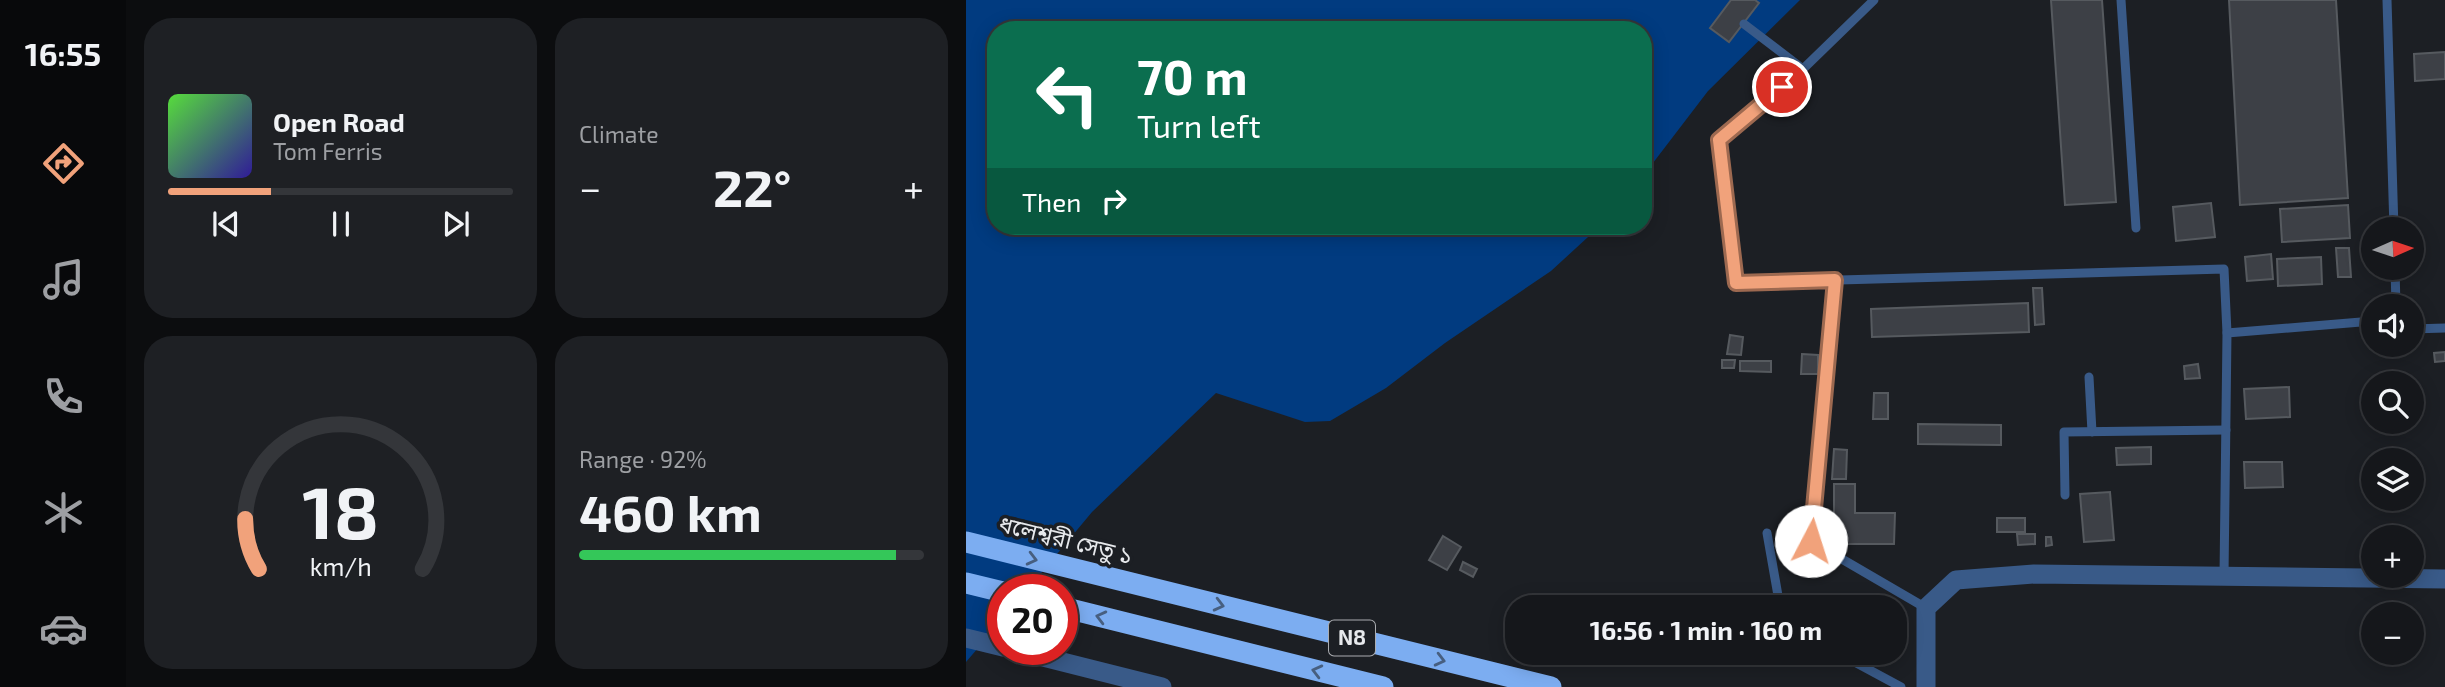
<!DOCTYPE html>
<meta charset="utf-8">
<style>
:root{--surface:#15171b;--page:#1e2024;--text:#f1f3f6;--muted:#9d9fa3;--line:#34363a;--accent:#f1a27b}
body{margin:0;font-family:"Exo 2","Noto Sans Bengali",sans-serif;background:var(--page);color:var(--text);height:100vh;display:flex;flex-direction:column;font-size:26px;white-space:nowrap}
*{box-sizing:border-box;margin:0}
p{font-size:23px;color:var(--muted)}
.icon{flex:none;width:38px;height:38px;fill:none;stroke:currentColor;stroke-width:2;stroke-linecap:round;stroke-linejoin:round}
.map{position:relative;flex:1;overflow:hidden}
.panel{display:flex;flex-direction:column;gap:18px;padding:18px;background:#0c0d0f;width:840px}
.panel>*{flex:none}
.top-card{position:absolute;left:21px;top:21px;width:665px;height:214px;border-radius:28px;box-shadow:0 4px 18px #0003,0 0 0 2px var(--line);background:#0b6e4f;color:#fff;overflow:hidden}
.needle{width:46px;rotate:87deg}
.tools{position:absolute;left:1395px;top:217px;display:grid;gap:14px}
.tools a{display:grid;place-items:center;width:63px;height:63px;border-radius:50%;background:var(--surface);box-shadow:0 4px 18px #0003,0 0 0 2px var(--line);font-size:35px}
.speed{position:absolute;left:21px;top:574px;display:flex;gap:14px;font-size:35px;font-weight:700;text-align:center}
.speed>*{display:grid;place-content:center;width:91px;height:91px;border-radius:50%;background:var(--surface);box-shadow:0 4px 18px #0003,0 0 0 2px var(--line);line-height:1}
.speed .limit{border:10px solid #d22;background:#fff;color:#111}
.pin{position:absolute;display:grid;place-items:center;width:60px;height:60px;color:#fff;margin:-30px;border:4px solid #fff;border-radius:50%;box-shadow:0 2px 7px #0007}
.me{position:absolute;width:77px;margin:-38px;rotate:5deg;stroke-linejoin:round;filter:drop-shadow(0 0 5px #0008)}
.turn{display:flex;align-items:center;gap:24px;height:147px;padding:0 35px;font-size:32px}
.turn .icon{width:91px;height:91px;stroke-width:2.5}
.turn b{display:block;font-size:49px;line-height:60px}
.then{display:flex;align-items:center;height:66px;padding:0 35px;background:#0003;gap:14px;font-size:26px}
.big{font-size:52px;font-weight:700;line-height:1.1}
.panel .widget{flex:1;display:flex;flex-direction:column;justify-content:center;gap:10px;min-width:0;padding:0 24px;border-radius:28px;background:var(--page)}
.panel .dial{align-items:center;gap:0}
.dial svg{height:182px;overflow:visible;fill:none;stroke:var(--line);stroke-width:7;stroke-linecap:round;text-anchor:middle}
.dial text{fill:var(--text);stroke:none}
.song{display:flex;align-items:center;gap:21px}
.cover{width:84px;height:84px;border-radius:10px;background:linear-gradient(135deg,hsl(110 70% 55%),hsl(250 70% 35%))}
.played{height:7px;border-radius:4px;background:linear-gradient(90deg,var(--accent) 30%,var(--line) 30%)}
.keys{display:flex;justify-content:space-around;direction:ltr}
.heat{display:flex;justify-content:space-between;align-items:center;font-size:38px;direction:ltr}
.charge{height:10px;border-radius:5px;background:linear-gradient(90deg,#34c759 92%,var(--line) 0)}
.panel .tiles{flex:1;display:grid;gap:18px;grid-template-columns:repeat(2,1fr)}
.trip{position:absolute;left:539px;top:595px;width:402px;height:70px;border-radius:28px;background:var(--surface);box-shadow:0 4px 18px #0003,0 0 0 2px var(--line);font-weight:700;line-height:70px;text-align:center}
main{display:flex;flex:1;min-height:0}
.tab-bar{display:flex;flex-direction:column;width:126px;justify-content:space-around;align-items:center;background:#08090b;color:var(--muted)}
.tab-bar .icon{width:49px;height:49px}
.tab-bar .on{color:var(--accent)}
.tab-bar b{font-size:32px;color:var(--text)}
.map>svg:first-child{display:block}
.water{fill:#013b80}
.building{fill:#3d4046;stroke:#565a5f;stroke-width:2}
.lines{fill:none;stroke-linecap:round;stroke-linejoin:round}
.service{stroke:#395a88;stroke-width:9}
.tertiary{stroke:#395a88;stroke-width:19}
.motorway{stroke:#7cadf1;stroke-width:21}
.oneway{stroke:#475f80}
.route-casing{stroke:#9d6950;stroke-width:18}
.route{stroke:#f1a27b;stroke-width:12}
.labels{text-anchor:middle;stroke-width:7;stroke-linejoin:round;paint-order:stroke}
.shield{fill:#1c1f24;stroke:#aaacb0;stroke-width:2}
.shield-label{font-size:21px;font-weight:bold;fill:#e7e9ec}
.street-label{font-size:23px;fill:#e7e9ec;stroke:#1c1f24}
</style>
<main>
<nav class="tab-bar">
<b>16:55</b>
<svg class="icon on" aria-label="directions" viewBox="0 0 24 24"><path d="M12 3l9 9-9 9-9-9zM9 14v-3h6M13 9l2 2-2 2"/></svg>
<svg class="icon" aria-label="music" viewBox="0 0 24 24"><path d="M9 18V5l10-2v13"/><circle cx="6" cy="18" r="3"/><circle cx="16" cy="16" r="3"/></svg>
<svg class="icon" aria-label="phone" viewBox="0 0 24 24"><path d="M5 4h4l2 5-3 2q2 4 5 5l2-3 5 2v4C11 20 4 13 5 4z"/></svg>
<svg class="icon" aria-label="climate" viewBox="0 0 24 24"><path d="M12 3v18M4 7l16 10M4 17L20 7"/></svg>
<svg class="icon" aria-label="car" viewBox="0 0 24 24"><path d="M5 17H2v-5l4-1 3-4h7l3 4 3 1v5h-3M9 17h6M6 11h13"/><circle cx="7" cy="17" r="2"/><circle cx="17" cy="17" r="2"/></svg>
</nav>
<section class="panel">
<div class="tiles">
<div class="widget">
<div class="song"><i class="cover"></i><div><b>Open Road</b><p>Tom Ferris</p></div></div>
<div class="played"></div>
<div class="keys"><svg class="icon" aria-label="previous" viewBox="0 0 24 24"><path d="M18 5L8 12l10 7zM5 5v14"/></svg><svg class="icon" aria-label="pause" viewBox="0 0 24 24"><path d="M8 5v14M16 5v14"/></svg><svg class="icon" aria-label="next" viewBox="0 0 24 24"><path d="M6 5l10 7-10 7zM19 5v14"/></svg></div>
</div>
<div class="widget"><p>Climate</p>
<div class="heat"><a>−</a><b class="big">22°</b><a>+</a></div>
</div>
<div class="widget dial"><svg viewBox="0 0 100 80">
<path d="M14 69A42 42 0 1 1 86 69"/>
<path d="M14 69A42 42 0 0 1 8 47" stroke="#f1a27b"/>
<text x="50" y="56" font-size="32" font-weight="700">18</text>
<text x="50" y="72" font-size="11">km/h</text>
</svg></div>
<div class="widget"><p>Range · 92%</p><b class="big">460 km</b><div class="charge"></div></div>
</div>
</section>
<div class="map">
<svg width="1479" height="687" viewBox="0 0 1479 687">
<rect width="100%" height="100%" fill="#1c1f24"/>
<polygon class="water" points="0,0 834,0 742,91 677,176 677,30 30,30 30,226 634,226 585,271 479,343 420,388 364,421 339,422 250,393 126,512 61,590 37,590 37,619 0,662"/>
<g class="building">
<polygon points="765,0 789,0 793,3 763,42 744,28"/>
<polygon points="1085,0 1136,0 1150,202 1099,205"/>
<polygon points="1263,0 1370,0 1382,198 1274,205"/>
<polygon points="1479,52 1479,79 1449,81 1448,54"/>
<polygon points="1245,203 1249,237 1210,241 1207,207"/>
<polygon points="1382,205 1384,238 1316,242 1314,209"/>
<polygon points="1370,248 1383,248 1385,277 1372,277"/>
<polygon points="1305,254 1307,279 1281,281 1279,257"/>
<polygon points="1355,257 1356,284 1312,286 1311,259"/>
<polygon points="1067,288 1076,288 1078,324 1069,325"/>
<polygon points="1062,303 1063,332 906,337 905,309"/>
<polygon points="764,335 777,337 775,355 761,354"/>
<polygon points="1479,352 1479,361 1469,362 1468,353"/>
<polygon points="836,354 852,355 852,374 835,374"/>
<polygon points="756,360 769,360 768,368 756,368"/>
<polygon points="774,361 805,361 805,372 774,371"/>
<polygon points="1232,364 1234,378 1219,379 1218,366"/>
<polygon points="1323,387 1324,417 1280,419 1278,389"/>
<polygon points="908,393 922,393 922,419 907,419"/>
<polygon points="952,424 1035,425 1035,445 952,444"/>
<polygon points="1185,447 1185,464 1151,465 1150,448"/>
<polygon points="868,449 881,450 880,479 866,479"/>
<polygon points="1278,462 1316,462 1317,487 1279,488"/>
<polygon points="868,484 889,484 889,513 929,513 928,544 876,544 868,538"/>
<polygon points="1144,492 1148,540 1118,542 1114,494"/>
<rect x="1031" y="518" width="28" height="14"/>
<polygon points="1051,534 1069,534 1069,544 1052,545"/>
<polygon points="477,536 495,547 481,570 463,560"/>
<polygon points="1080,537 1085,537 1086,545 1080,546"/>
<polygon points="497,562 511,569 507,577 494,570"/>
</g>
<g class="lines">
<g class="service">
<polyline points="908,0 837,69 753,140 770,283 1258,269 1261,333"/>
<polyline points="1155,0 1170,228"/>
<polyline points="1421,0 1428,229"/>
<polyline points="778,24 837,69"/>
<polyline points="1429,268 1430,306"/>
<polyline points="869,280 845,541 960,608"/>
<polyline points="1446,329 1479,328"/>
<polyline points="1123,377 1126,432"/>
<polyline points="1099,495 1098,432 1260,430"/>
<polyline points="801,533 814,607"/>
<polyline points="1258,576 1261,333 1407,321"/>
<polyline points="872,653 935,687"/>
</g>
<g class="tertiary">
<polyline points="0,638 37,647"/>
<polyline points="45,649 196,687"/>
<polyline points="960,687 960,608 990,580 1068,574 1479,579"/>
</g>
<g class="motorway">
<polyline points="0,542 585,687"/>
<polyline points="0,583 37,592"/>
<polyline points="96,607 417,687"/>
</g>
</g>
<defs><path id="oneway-chevron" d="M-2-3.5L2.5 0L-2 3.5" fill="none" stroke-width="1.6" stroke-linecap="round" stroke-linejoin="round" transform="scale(1.75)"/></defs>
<g class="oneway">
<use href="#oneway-chevron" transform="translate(66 559) rotate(14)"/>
<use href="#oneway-chevron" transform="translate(253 605) rotate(14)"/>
<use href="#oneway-chevron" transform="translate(135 617) rotate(-166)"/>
<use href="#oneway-chevron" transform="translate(474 660) rotate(14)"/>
<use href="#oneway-chevron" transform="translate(351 671) rotate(-166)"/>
</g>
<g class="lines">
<g class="route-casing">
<polyline id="route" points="816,87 753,140 770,283 869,280 845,541"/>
</g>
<use href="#route" class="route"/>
</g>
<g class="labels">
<rect class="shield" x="363" y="620.5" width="46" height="35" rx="5"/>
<g class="shield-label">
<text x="386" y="645">N8</text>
</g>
<g class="street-label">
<text transform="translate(100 540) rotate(14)" y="8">ধলেশ্বরী সেতু ১</text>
</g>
</g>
</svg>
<div class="tools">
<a><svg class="needle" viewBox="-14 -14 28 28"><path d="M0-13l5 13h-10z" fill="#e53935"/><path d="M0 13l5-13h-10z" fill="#9d9fa3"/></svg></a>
<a><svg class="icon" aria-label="sound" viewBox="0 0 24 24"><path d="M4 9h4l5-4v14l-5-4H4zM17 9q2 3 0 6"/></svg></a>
<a><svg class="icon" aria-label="search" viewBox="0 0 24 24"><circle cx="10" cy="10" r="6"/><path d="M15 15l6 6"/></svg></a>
<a><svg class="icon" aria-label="layers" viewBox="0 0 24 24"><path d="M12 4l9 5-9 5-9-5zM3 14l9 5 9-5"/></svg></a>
<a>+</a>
<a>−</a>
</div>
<div class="speed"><div class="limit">20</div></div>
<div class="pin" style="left:816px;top:87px;background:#d93025"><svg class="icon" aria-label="arrive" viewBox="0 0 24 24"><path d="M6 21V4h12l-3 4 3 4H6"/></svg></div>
<svg class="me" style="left:845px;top:541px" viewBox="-20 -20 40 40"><circle r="19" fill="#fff"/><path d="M0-13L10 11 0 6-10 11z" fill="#f1a27b"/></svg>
<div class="trip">16:56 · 1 min · 160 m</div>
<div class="top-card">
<div class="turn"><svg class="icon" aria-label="left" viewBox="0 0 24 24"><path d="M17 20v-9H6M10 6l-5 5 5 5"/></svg><div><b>70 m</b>Turn left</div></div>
<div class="then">Then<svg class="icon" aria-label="right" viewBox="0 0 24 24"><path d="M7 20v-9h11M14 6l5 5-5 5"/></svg></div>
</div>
</div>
</main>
